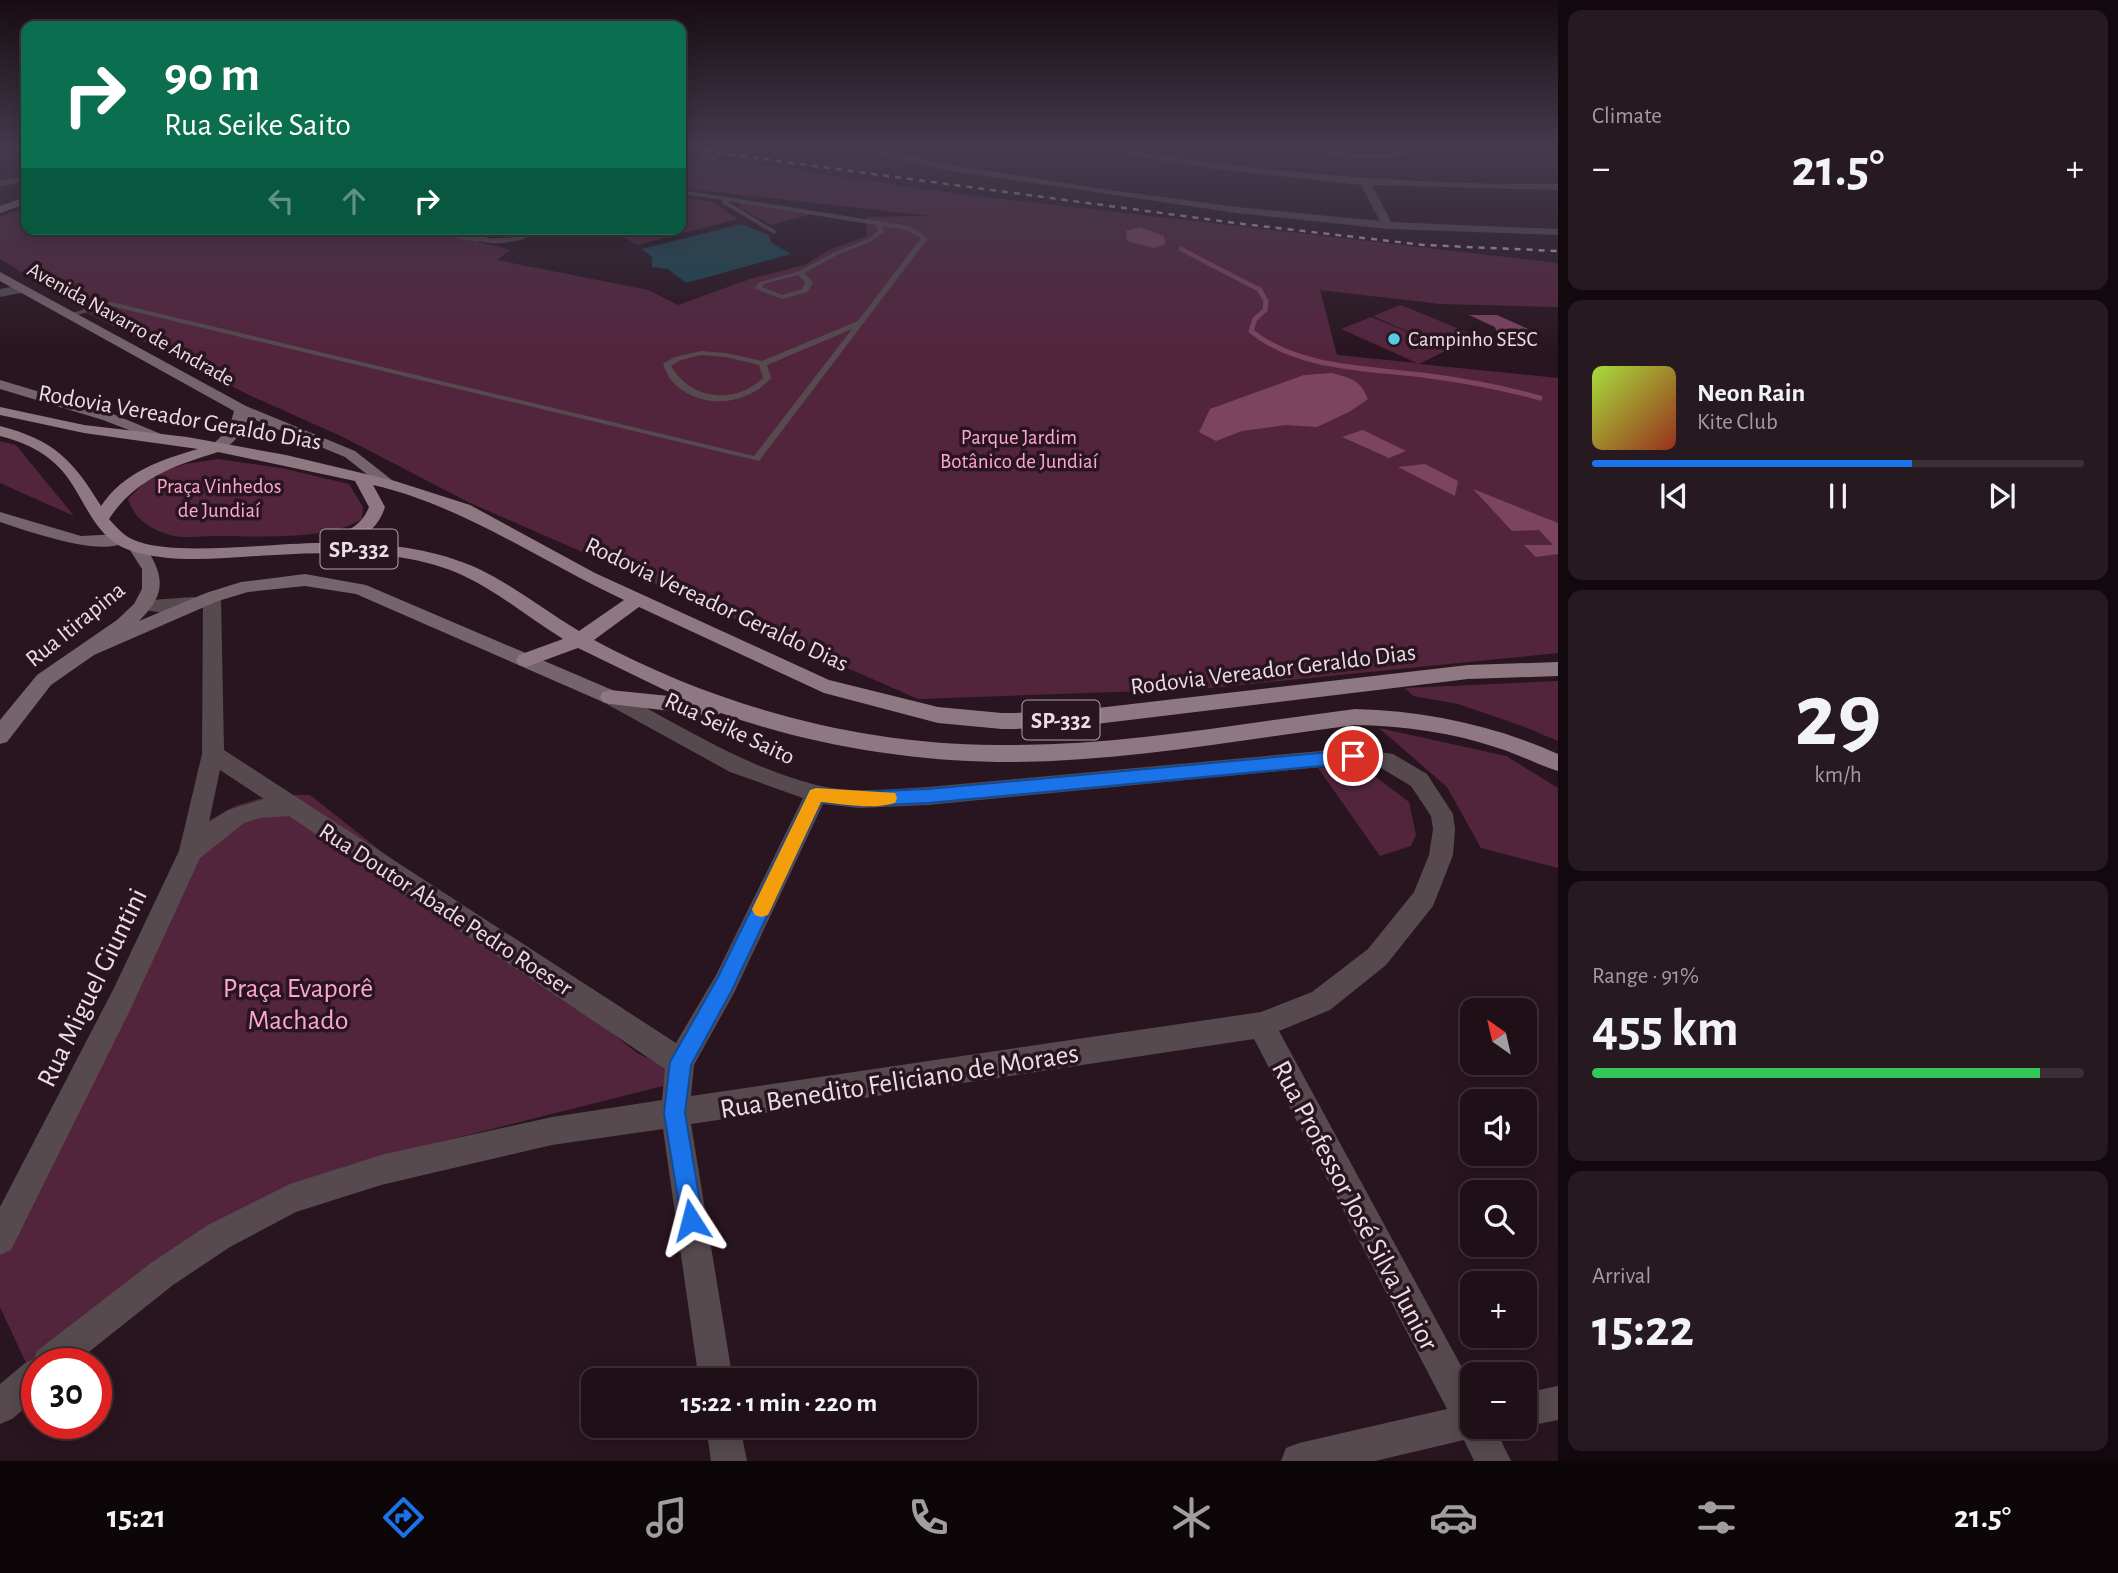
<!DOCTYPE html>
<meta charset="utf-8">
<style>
:root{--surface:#1f1017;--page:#271920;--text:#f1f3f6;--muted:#a19da1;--line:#3c3036;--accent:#1a73e8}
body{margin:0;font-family:"Alegreya Sans",sans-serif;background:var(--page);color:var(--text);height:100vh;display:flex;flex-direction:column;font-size:26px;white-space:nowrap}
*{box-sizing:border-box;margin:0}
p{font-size:23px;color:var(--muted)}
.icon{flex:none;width:38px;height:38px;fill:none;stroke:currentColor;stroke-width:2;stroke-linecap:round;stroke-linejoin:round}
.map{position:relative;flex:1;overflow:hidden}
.sheet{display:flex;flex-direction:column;gap:10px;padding:10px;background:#11090d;width:560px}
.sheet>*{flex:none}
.banner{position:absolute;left:21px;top:21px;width:665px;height:214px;border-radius:14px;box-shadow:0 4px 18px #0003,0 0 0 2px var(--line);background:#0b6e4f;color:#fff;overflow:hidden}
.needle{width:46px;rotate:326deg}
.tools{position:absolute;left:1460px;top:998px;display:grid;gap:14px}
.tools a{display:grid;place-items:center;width:77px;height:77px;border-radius:14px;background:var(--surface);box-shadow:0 4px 18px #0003,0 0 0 2px var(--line);font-size:35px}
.speed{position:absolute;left:21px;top:1348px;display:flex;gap:14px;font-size:35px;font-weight:700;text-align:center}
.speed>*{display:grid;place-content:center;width:91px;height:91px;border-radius:50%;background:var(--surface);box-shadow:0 4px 18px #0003,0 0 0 2px var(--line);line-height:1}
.speed .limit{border:10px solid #d22;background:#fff;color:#111}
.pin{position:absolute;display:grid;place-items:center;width:60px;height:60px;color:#fff;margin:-30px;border:4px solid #fff;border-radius:50%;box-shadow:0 2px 7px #0007}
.me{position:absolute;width:77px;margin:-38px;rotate:351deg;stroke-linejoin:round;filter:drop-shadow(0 0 5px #0008)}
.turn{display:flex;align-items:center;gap:24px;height:147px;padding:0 28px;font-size:32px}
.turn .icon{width:91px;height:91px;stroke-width:2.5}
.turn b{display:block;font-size:49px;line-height:60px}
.lanes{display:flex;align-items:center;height:66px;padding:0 28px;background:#0003;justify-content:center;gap:35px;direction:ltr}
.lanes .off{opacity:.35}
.big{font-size:52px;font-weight:600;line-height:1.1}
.sheet .tile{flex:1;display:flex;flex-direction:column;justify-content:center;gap:10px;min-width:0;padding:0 24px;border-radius:14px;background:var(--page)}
.sheet .dial{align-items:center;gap:0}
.dial b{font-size:91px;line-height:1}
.song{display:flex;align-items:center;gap:21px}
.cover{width:84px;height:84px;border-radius:10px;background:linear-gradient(135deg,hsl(80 70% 55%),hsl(10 70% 35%))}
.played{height:7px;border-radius:4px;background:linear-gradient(90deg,var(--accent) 65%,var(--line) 65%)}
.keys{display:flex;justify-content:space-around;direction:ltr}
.heat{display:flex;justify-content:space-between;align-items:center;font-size:38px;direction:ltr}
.charge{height:10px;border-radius:5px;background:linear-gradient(90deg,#34c759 91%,var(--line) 0)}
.trip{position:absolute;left:581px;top:1368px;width:396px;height:70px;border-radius:14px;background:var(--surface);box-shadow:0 4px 18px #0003,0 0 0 2px var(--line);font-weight:600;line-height:70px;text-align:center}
.dock{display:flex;height:112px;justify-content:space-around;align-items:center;background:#0c0609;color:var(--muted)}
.dock .icon{width:49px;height:49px}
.dock .active{color:var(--accent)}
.dock b{font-size:32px;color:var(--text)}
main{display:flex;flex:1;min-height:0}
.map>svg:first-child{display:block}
.green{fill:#53253d}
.water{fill:#7d4460}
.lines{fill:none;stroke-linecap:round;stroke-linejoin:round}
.stream-far1{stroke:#7d4460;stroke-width:4.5}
.stream{stroke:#7d4460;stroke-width:5}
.building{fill:#1a4751}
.service{fill:#564a4f;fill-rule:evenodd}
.minor{fill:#564a4f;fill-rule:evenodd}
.tertiary{fill:#564a4f;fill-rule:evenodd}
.secondary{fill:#76646c;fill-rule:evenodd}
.primary{fill:#8f7882;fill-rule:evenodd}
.rail{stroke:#c2b2b9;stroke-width:2.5;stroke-dasharray:6 6;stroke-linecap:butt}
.route{fill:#1a73e8;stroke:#114b97;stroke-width:2}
.slow{fill:#f59e0b}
.poi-dot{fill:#57c9e2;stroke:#29151f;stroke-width:2.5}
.labels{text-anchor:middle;stroke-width:7;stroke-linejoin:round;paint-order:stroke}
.far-street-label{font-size:21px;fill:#ecdde4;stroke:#29151f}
.far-poi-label{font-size:21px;fill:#ecdde4;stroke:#29151f;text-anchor:start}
.far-park-label{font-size:21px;fill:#ffa6d0;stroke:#29151f}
.shield{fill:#29151f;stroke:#b2a1a9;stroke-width:2}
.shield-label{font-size:23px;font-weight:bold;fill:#ecdde4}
.street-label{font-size:24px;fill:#ecdde4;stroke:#29151f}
.near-street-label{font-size:28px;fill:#ecdde4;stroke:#29151f}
.near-park-label{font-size:28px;fill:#ffa6d0;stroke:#29151f}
</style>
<main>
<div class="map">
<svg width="1558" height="1461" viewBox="0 0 1558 1461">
<rect width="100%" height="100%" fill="#29151f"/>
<g class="green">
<polygon points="702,157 960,194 1558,263 1558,307 1441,304 1320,290 1337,355 1417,363 1341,329 1371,317 1430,341 1373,316 1401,305 1476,336 1419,364 1558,378 1558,653 1201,689 918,699 468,502 343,437 249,395 91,315 0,259 0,217 26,206 26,229 403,229 467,239 510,250 497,260 648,290 678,305 750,279 804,265 829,250 867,236 866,217 931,216 681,188 681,171"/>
<polygon points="681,197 712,202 738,219 637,245 608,229 681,229"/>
<polygon points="742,202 812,214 771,225 739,207"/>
<polygon points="0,441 16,445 74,516 0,483"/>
<path d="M218 459 281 468 349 484 363 507 362 519C328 541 254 536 214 536 200 536 183 539 170 535 150 529 134 519 128 499L152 475 186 464Z"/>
<polygon points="1558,681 1558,741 1522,726 1458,704 1413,696 1405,688"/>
<polygon points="1379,728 1506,756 1558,788 1558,868 1481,848 1447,787"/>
<polygon points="1339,766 1361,766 1409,802 1416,835 1411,846 1380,856 1318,768"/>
<polygon points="272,795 310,795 637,1053 691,1079 345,1166 234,1218 27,1365 0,1307 0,1208 198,827 235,806"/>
</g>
<g class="water">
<polygon points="1140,227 1164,236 1165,244 1154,248 1127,241 1126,231"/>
<polygon points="1469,315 1497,315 1528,329 1500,341 1495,327"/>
<path d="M1332 373C1350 378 1361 380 1368 399L1349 412 1317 427 1286 425 1242 431 1216 441 1199 432 1210 409 1304 375Z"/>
<polygon points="1363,430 1406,451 1389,458 1342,437"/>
<polygon points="1425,464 1458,481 1455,496 1398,467"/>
<polygon points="1473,489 1558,523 1558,554 1536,557 1524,545 1553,545 1539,530 1512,531"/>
</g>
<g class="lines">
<polyline class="stream-far1" points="1181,249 1260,290"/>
<path class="stream" d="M1259 289 1266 301 1265 310 1255 319 1251 331C1299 370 1371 368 1430 376 1467 381 1504 388 1540 398"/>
</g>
<polygon class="building" points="741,224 769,235 771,242 791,254 686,283 668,269 652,267 652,257 642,249"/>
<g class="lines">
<g class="service">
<polygon points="26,146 26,150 0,153 0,149"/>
<path d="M1299 146 1345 153 1379 155 1395 153 1415 146H1422C1394 166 1329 159 1299 146Z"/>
<path d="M681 190 909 226 928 238 759 461 111 306 69 317 65 315 111 302 754 456 852 329 767 365 771 378C747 406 697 411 671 380 668 376 666 370 663 365L664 363 675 357 701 351 726 353 762 361 858 321 921 238 907 230 882 226 884 232 872 241 837 255 804 273 813 282 808 292 782 299 754 288 760 282 797 272 833 253 868 239 878 231 875 225 727 201 776 231V233L774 234 722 203 723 200 681 194ZM798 275 805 282 802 289 782 295 762 287 764 284ZM701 355 726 357 759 365 763 378C735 405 691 400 671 366L681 360Z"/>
<path d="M535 229H543C525 242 493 248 473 239L476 237C497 239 516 240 535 229Z"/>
</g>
<g class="minor">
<path d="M854 146H869L952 165 1110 190 1237 207 1380 221 1361 185 1200 167 1077 146H1100C1252 171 1404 185 1558 184V190L1372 185 1391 222 1558 229V235L1388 229 1237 213 952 171 879 155Z"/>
<polygon points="26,176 26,182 0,186 0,180"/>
<polygon points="22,285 28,289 26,292 0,297 0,289"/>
<path d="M212 591 221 597 224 750 676 1043 716 975 803 798 730 772 603 702 600 697 603 692 610 690 617 692C681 726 745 767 816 785 852 794 891 789 928 787L1353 748 1393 754 1427 774 1453 814 1455 829 1453 855 1433 906 1386 965 1330 1010 1279 1031 1472 1386V1426H1494L1511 1461H1474L1464 1440 1375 1461H1281L1286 1448 1299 1443 1447 1409 1254 1039 691 1124 733 1381H699L663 1129 552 1145 381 1185 296 1212 230 1247 173 1285 75 1363H37V1398L12 1419 0 1424V1384L25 1363 34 1359 37 1351 151 1263 208 1225 290 1184 381 1155 552 1117 662 1100 665 1069 289 816 260 818 244 823 200 858 131 1008 11 1250 0 1255V1207L113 990 179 851 202 754 203 597ZM1353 764 1381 768 1411 786 1431 816 1433 829 1429 855 1414 892 1368 949 1312 992 1261 1012 691 1096 694 1065 734 993 823 804 859 808 928 805ZM220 770 264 799 228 810 209 822Z"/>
<polygon points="193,597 200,599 202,603 200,607 164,613 138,609 136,605 138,601"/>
<polygon points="1558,1386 1558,1420 1524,1427 1522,1426 1524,1426 1524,1393"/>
<polygon points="706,1426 740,1426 747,1461 711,1461"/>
</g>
<polygon class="tertiary" points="417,229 441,229 475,235 491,229 506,229 476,242"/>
<g class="secondary">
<polygon points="26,197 26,204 0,213 0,206"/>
<path d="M0 272 246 406 355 451 397 484 395 487H383L345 457 248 417C245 432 235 441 223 450H213L210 447 213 444 229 429 234 411 0 281Z"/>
<polygon points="0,380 113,414 173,439 170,442 160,442 103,420 0,389"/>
<path d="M0 512 81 536 120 534 129 539C109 561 25 530 0 522Z"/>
<path d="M137 542 143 543C164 575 168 592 139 621L206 593 241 582 305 574 366 585 617 692 620 697 617 702 610 704 603 702 356 594 305 586 248 592 218 601 94 655 51 685 7 742 0 744V720L37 675 117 620 134 604 142 589V569L128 547Z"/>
</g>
<path class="primary" d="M0 407 84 425 187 437 286 455 395 481 470 505 595 573 829 680 938 707 1002 713 1063 712 1468 665 1558 662V676L1468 679 1063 728 1002 729 938 723 824 693 639 607 594 640C717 706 855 744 996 745 1116 747 1236 724 1355 709 1426 711 1493 725 1558 754V771C1538 765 1518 754 1498 748 1451 732 1404 726 1355 725 1237 740 1116 763 997 762 908 761 805 744 721 713L714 716 610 704 603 702 600 697 603 692 610 690 679 697 578 648 526 667 519 665 516 660 519 655 563 639C530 619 500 593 464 576 406 549 337 552 275 555 229 557 176 565 132 551 94 539 86 500 64 473 48 453 24 442 0 436V426C54 440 73 460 101 506 124 472 160 460 198 449L84 433 0 415ZM218 452 355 481 369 507C361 528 342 534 322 539L320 543C275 543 171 557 134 540 124 536 116 527 109 519 136 478 174 466 218 452ZM373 485C464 506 540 561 624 600L579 631C545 611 514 586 479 569 438 550 392 544 348 543 367 536 379 526 385 507Z"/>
<polyline class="rail" points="681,148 1243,224 1424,245 1558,251"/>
</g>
<linearGradient id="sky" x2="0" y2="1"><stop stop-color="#170c11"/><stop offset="0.42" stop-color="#433b4d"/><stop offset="1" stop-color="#433b4d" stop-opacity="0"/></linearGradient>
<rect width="1558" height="351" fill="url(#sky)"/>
<polygon class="route" points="1353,750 1361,756 1353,763 928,803 859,806 821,802 732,990 691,1065 685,1113 703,1220 699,1229 691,1232 683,1229 664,1113 670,1062 718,977 810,790 816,788 859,792 928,789"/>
<path class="slow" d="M816 788 895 793 897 798 895 803C872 810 844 804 821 802L768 915 761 917 755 915 752 909 755 903 810 790Z"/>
<circle class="poi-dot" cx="1394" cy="339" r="7"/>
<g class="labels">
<g class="far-street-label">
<text transform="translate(131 324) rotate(29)" y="7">Avenida Navarro de Andrade</text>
</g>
<g class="far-poi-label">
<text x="1408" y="346">Campinho SESC</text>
</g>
<g class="far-park-label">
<text x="1019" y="444">Parque Jardim<tspan x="1019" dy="24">Botânico de Jundiaí</tspan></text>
<text x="219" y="493">Praça Vinhedos<tspan x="219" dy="24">de Jundiaí</tspan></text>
</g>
<g class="shield">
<rect x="320.5" y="529.5" width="77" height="39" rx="5"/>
<rect x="1022.5" y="700.5" width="77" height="39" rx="5"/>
</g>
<g class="shield-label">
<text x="359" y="557">SP-332</text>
<text x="1061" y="728">SP-332</text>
</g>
<g class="street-label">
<text transform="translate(180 417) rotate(10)" y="8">Rodovia Vereador Geraldo Dias</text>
<text transform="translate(717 604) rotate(25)" y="8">Rodovia Vereador Geraldo Dias</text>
<text transform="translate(75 624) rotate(-39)" y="8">Rua Itirapina</text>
<text transform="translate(1273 669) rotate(-7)" y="8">Rodovia Vereador Geraldo Dias</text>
<text transform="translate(730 728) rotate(25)" y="8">Rua Seike Saito</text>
<text transform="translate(446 909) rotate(33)" y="8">Rua Doutor Abade Pedro Roeser</text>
</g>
<g class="near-street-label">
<text transform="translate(91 987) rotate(-64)" y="10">Rua Miguel Giuntini</text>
<text transform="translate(899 1080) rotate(-9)" y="10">Rua Benedito Feliciano de Moraes</text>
<text transform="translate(1356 1205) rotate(62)" y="10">Rua Professor José Silva Junior</text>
</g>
<g class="near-park-label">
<text x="298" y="997">Praça Evaporê<tspan x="298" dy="32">Machado</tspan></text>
</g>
</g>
</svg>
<div class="tools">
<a><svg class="needle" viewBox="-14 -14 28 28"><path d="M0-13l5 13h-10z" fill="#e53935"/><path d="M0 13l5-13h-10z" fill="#a19da1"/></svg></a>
<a><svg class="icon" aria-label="sound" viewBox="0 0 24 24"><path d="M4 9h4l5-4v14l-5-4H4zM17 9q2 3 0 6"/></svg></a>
<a><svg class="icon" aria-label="search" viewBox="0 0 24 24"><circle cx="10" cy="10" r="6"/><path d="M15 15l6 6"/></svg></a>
<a>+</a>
<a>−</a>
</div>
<div class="speed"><div class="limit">30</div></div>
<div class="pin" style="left:1353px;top:756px;background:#d93025"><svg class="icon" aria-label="arrive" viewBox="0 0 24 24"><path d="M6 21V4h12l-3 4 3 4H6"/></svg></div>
<svg class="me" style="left:691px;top:1220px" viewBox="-20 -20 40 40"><path d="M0-17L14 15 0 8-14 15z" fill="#1a73e8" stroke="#fff" stroke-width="4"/></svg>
<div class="trip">15:22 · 1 min · 220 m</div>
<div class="banner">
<div class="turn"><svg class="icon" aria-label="right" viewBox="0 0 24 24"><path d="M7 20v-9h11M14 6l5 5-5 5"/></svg><div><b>90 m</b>Rua Seike Saito</div></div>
<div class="lanes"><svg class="icon off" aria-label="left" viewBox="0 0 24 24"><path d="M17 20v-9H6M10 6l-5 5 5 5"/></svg><svg class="icon off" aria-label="ahead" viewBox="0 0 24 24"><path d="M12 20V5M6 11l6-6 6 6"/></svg><svg class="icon" aria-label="right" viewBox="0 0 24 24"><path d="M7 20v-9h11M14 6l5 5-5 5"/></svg></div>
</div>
</div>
<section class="sheet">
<div class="tile"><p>Climate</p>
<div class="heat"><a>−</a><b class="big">21.5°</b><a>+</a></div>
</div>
<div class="tile">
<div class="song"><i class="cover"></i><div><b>Neon Rain</b><p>Kite Club</p></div></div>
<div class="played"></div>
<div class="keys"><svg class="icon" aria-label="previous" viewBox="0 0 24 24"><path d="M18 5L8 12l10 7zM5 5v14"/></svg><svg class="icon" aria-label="pause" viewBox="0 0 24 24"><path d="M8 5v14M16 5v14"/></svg><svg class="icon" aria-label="next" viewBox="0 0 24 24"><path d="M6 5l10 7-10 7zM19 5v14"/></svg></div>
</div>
<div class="tile dial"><b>29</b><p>km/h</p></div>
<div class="tile"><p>Range · 91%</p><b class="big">455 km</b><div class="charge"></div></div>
<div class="tile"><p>Arrival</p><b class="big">15:22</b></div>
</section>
</main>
<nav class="dock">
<b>15:21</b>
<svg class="icon active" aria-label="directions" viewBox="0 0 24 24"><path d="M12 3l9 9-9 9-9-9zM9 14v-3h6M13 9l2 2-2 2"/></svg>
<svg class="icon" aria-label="music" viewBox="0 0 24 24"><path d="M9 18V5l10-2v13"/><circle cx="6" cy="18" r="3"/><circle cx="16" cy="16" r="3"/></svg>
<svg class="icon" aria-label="phone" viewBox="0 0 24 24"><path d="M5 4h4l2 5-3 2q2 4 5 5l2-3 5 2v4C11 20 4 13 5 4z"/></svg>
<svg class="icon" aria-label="climate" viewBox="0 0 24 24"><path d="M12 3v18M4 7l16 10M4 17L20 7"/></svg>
<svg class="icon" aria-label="car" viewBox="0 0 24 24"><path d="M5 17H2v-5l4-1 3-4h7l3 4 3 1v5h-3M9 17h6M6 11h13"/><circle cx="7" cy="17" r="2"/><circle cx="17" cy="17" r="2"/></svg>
<svg class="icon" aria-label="filters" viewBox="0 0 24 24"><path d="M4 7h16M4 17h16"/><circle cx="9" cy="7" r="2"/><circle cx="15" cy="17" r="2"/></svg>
<b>21.5°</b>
</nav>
